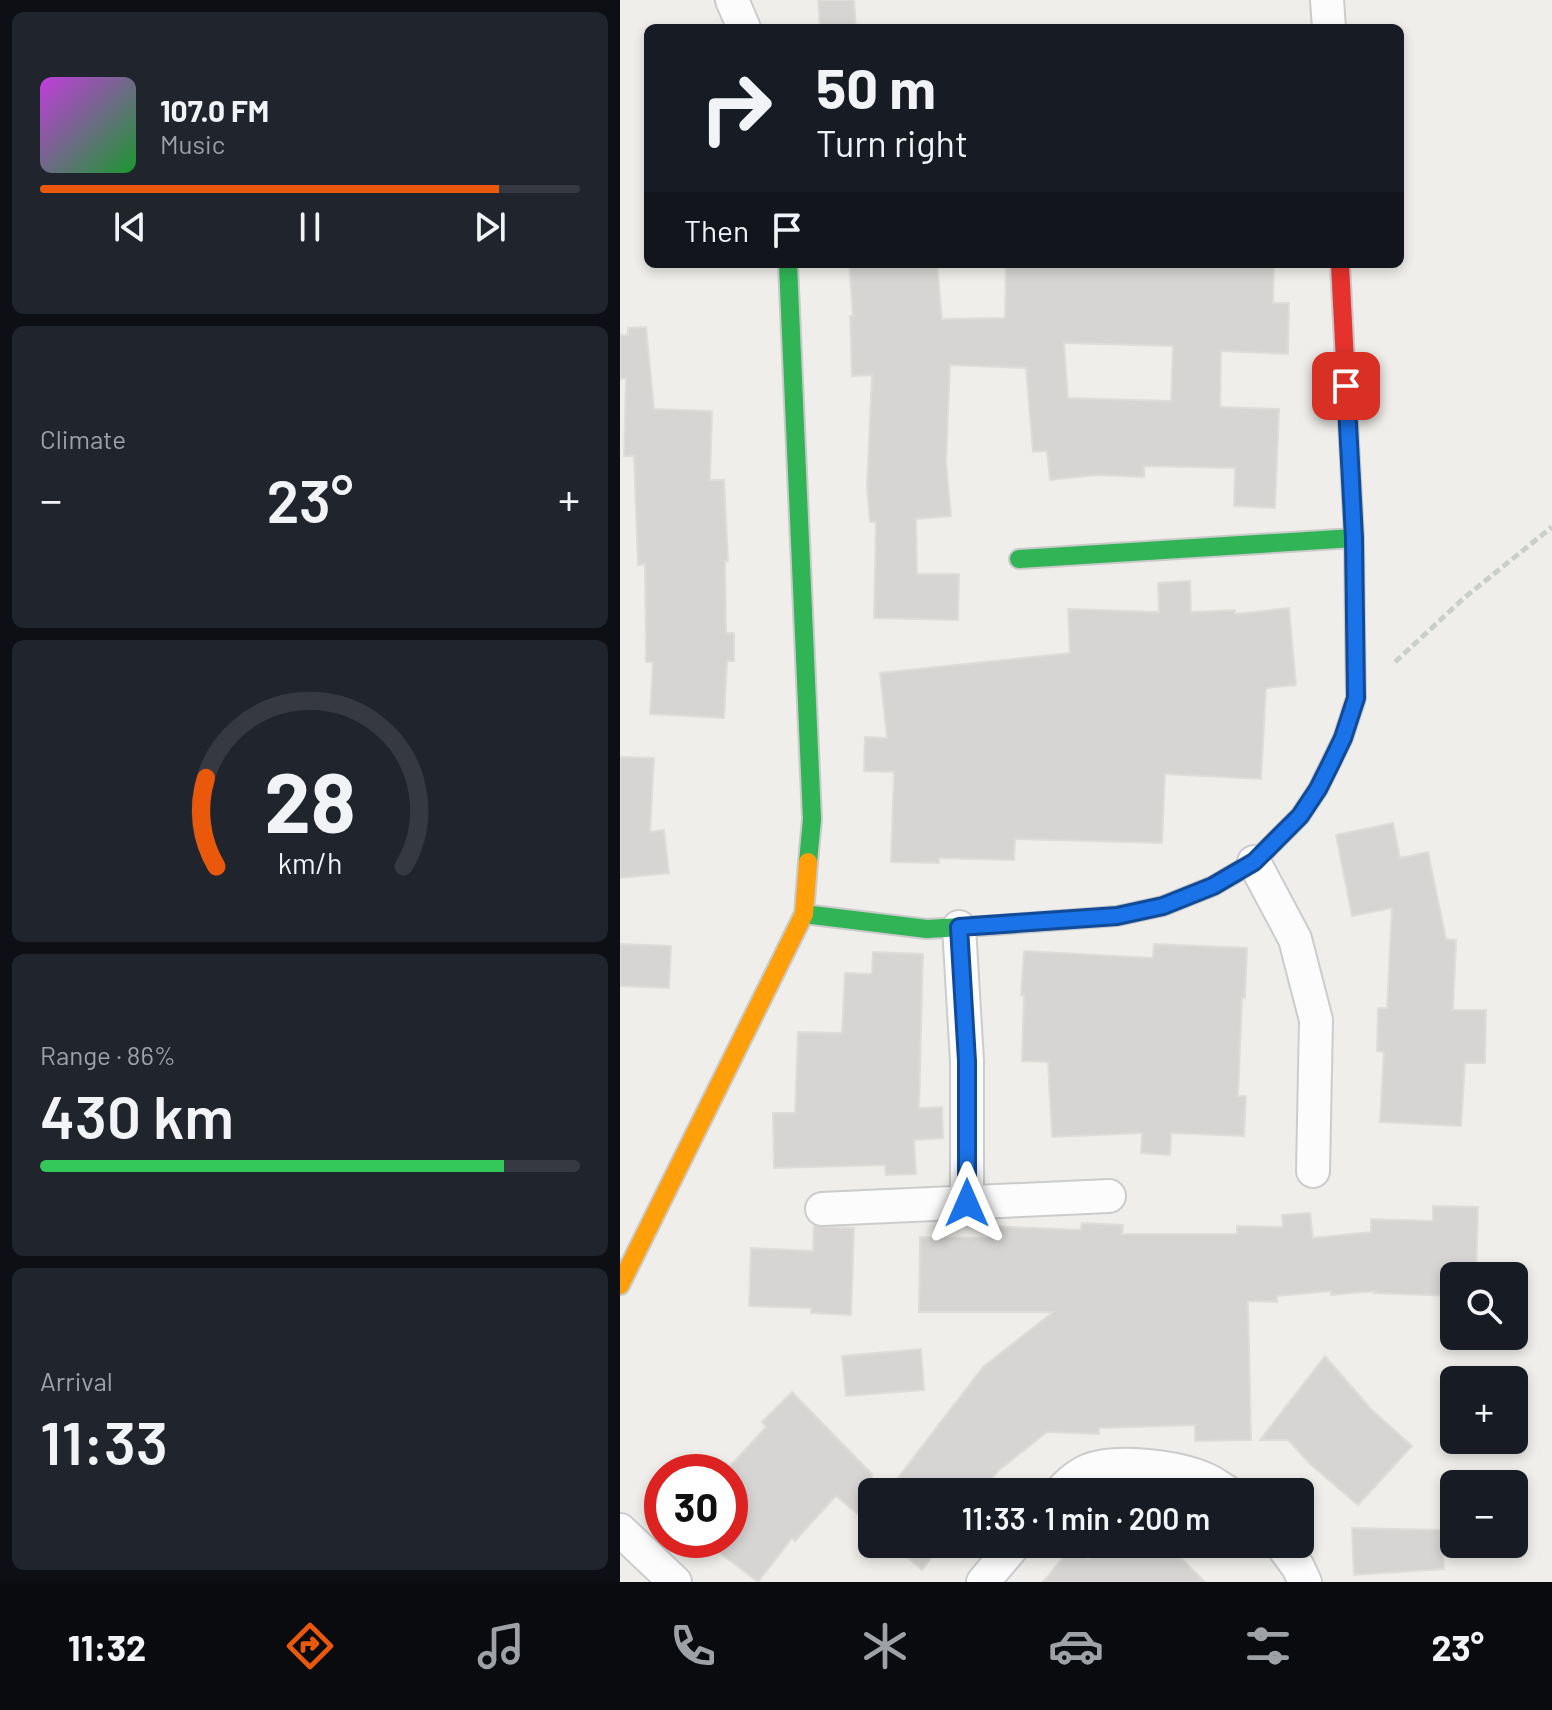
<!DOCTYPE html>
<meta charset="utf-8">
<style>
:root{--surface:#171b24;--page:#20242c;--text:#f1f3f6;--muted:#9ea1a6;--line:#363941;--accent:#ea580c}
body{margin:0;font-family:Barlow,sans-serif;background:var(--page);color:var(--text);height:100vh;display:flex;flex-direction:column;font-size:30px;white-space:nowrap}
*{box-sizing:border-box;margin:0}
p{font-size:26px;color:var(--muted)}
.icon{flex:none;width:44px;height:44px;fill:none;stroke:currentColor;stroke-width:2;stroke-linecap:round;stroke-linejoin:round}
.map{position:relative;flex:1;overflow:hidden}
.side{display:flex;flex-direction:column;gap:12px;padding:12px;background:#0d0f14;width:620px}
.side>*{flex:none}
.hud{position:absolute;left:24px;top:24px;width:760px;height:244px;border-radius:12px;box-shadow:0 4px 12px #0003;background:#171b24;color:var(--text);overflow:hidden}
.fabs{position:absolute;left:820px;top:1262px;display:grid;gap:16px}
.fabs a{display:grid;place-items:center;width:88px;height:88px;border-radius:12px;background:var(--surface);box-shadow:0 4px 12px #0003;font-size:40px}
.speed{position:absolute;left:24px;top:1454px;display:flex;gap:16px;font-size:40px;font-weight:700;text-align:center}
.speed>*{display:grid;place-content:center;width:104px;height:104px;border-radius:50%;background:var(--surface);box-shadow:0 4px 12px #0003;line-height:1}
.speed .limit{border:12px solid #d22;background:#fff;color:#111}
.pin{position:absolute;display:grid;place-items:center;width:68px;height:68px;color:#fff;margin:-34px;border-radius:16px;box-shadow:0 4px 12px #0006}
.me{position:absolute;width:88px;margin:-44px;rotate:0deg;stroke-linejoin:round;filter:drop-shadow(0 0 6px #0008)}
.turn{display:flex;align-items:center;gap:28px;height:168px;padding:0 40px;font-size:36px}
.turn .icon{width:104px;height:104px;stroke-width:2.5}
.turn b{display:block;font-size:56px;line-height:68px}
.then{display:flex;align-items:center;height:76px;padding:0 40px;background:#0003;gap:16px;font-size:30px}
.big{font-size:60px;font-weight:600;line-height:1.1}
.side .card{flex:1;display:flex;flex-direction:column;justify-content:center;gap:12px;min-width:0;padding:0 28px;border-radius:12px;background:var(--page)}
.side .dial{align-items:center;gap:0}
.dial svg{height:208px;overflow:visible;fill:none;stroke:var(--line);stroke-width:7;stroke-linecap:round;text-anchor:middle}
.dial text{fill:var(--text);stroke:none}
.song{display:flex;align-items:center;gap:24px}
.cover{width:96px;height:96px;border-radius:12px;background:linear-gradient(135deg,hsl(290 70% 55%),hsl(130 70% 35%))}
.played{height:8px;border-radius:4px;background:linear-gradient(90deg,var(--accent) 85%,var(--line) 85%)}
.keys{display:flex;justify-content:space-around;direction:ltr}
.heat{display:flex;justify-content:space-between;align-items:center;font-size:44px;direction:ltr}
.charge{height:12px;border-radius:6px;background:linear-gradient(90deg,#34c759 86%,var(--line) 0)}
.trip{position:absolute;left:238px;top:1478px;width:456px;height:80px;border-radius:12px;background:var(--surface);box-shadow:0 4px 12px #0003;font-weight:600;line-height:80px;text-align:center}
.tabs{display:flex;height:128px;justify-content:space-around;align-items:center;background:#090b0e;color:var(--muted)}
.tabs .icon{width:56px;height:56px}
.tabs .on{color:var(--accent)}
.tabs b{font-size:36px;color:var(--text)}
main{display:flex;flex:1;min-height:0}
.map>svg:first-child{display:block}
.building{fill:#d6d5d3;stroke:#deddd9;stroke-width:2;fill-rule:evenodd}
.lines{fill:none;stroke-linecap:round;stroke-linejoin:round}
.street-casing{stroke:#cbcccc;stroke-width:36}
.fast-casing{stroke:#cacacb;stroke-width:22}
.slow-casing{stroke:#cacacb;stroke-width:22}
.jam-casing{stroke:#cacacb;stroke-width:22}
.path{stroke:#cacfcc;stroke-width:5;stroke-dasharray:8 4;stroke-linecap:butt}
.street{stroke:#fdfcfc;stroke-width:32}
.fast{stroke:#30b455;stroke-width:18}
.slow{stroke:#ff9f0a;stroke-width:18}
.jam{stroke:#e5322d;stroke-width:18}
.route-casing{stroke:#114b97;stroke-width:20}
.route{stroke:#1a73e8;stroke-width:14}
</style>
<main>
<section class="side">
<div class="card">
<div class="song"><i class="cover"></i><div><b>107.0 FM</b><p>Music</p></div></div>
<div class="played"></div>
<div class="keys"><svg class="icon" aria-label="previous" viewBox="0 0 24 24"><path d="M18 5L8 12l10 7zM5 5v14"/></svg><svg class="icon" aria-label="pause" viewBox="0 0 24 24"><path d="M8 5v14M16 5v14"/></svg><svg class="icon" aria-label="next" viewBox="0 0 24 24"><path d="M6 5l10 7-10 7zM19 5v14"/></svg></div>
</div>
<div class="card"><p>Climate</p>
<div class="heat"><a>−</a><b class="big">23°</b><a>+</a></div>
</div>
<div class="card dial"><svg viewBox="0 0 100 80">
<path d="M14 69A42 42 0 1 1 86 69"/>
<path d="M14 69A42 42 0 0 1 10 35" stroke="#ea580c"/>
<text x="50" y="56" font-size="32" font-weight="700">28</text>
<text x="50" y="72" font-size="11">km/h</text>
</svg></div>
<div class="card"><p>Range · 86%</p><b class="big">430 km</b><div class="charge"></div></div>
<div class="card"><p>Arrival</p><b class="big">11:33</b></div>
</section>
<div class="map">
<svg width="932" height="1582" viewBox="0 0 932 1582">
<rect width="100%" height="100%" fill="#efeeea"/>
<g class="building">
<polygon points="198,0 234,0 236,28 200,28"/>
<path d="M229 264H317L322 319 385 318 386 264H654L653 303H669L668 354 601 351 600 407 659 409 655 508 614 506 615 468 524 466V477L477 475 430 480 427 451 413 452 406 368 330 365 326 462 331 516 296 519 297 574H339L338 620 254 618 256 522H250L247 486 252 375 232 376 230 316H233ZM444 343 553 346 551 401 448 398Z"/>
<polygon points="26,327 34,409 92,411 90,480 104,480 108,561 105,561 106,633 114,633 114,661 107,661 104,718 30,714 33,662 26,662 25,564 18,565 14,456 4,456 6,378 0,379 0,335 8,335 8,328"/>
<polygon points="570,581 571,612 615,610 615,614 669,608 676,685 646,688 641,779 545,774 542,843 395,839 394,860 319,858 319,863 271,862 274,772 244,771 245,737 267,738 260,673 450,653 448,609 539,612 538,583"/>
<polygon points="0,757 34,758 30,832 44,830 49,873 0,878"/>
<polygon points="773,823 780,858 808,852 826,939 836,940 833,1010 866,1010 865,1063 845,1063 841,1126 760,1122 764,1052 757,1051 758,1008 767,1008 772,908 732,916 716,835"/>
<polygon points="0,944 51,946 49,988 0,986"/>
<polygon points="534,944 627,948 625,998 622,998 618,1096 626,1096 624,1136 551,1133 550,1155 521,1153 522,1133 432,1137 428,1062 402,1061 404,995 401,995 404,951 533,958"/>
<polygon points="253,952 303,954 299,1108 322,1107 323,1138 294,1140 296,1174 266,1175 265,1165 154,1168 153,1113 175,1113 178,1032 222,1033 225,973 252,974"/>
<polygon points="813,1206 858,1207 856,1276 834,1276 834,1296 754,1293 756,1291 711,1295 711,1291 657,1296 657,1302 628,1301 631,1440 575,1441 575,1425 479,1428 479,1434 427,1432 378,1471 362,1492 267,1492 363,1367 433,1312 299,1312 300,1237 369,1238 369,1226 461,1230 462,1223 503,1225 502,1234 617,1234 617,1226 663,1227 662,1215 690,1213 693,1238 751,1232 751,1219 813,1221"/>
<polygon points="194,1226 234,1228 231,1315 191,1313 191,1308 129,1306 131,1248 193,1251"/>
<polygon points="301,1349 304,1390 226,1396 222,1356"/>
<polygon points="705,1356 751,1409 792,1446 738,1505 690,1464 668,1440 640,1440"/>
<polygon points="172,1392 252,1474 252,1526 216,1496 175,1541 172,1538 138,1582 83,1540 110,1540 110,1466 146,1427 142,1422"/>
<polygon points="732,1528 822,1530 824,1569 734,1575"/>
<polygon points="272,1544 322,1544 302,1570"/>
<polygon points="484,1544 547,1544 585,1582 423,1582 453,1545 468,1559"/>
</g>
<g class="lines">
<g class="street-casing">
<g id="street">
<polyline points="112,0 124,28"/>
<polyline points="707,0 709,28"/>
<polyline points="634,862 675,939 696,1020 693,1171"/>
<polyline points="339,927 347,1061 347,1203"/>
<polyline points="202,1209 489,1196"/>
<path d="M440 1492C449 1483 457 1475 469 1470 496 1459 559 1467 585 1479 593 1482 600 1488 607 1492"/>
<polyline points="0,1530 55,1582"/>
<polyline points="661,1544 678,1567 685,1582"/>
<polyline points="363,1582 395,1544"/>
</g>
</g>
<g class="fast-casing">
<g id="fast">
<polyline points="168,264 192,819 188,862"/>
<polyline points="399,559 734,538"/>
<polyline points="184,914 307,929 377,925 497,916 543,906 593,886 634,862 680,816 698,789 723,738 736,698 735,635"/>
</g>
</g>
<g class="slow-casing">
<polyline id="slow" points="0,1285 184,914 188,862"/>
</g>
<g class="jam-casing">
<polyline id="jam" points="720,264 734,538 735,635"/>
</g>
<polyline class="path" points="775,662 844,598 932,527"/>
<use href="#street" class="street"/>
<use href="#fast" class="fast"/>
<use href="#slow" class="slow"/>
<use href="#jam" class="jam"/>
</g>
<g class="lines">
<g class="route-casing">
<polyline id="route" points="347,1203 347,1061 339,927 497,916 543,906 593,886 634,862 680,816 698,789 711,763 723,738 736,698 734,538 726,386"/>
</g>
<use href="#route" class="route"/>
</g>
</svg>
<div class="fabs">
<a><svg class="icon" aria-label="search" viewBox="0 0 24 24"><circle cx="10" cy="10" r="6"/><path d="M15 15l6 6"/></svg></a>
<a>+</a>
<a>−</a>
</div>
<div class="speed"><div class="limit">30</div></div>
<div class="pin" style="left:726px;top:386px;background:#d93025"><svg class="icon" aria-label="arrive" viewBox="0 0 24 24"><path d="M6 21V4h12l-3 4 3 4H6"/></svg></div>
<svg class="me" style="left:347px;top:1203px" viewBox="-20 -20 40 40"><path d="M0-17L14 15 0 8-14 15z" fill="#1a73e8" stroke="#fff" stroke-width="4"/></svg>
<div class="trip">11:33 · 1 min · 200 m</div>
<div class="hud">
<div class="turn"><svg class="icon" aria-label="right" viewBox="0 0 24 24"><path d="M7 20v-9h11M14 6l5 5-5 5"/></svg><div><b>50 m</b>Turn right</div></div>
<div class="then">Then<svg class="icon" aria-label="arrive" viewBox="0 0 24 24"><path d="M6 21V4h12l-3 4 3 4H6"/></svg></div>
</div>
</div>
</main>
<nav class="tabs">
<b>11:32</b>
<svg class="icon on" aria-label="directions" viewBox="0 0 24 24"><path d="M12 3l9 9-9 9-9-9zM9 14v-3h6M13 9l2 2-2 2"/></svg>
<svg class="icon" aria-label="music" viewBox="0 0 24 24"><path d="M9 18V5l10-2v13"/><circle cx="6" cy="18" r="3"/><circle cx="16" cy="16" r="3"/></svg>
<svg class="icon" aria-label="phone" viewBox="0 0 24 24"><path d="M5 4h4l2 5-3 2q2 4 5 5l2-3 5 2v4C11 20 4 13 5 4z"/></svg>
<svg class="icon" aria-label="climate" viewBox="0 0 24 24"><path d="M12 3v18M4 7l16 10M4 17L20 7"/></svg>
<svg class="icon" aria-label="car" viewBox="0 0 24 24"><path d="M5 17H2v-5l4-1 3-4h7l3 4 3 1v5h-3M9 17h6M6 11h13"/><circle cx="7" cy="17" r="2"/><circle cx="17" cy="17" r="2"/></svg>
<svg class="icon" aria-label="filters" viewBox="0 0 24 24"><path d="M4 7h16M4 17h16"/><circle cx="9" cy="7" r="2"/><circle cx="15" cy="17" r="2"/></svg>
<b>23°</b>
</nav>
